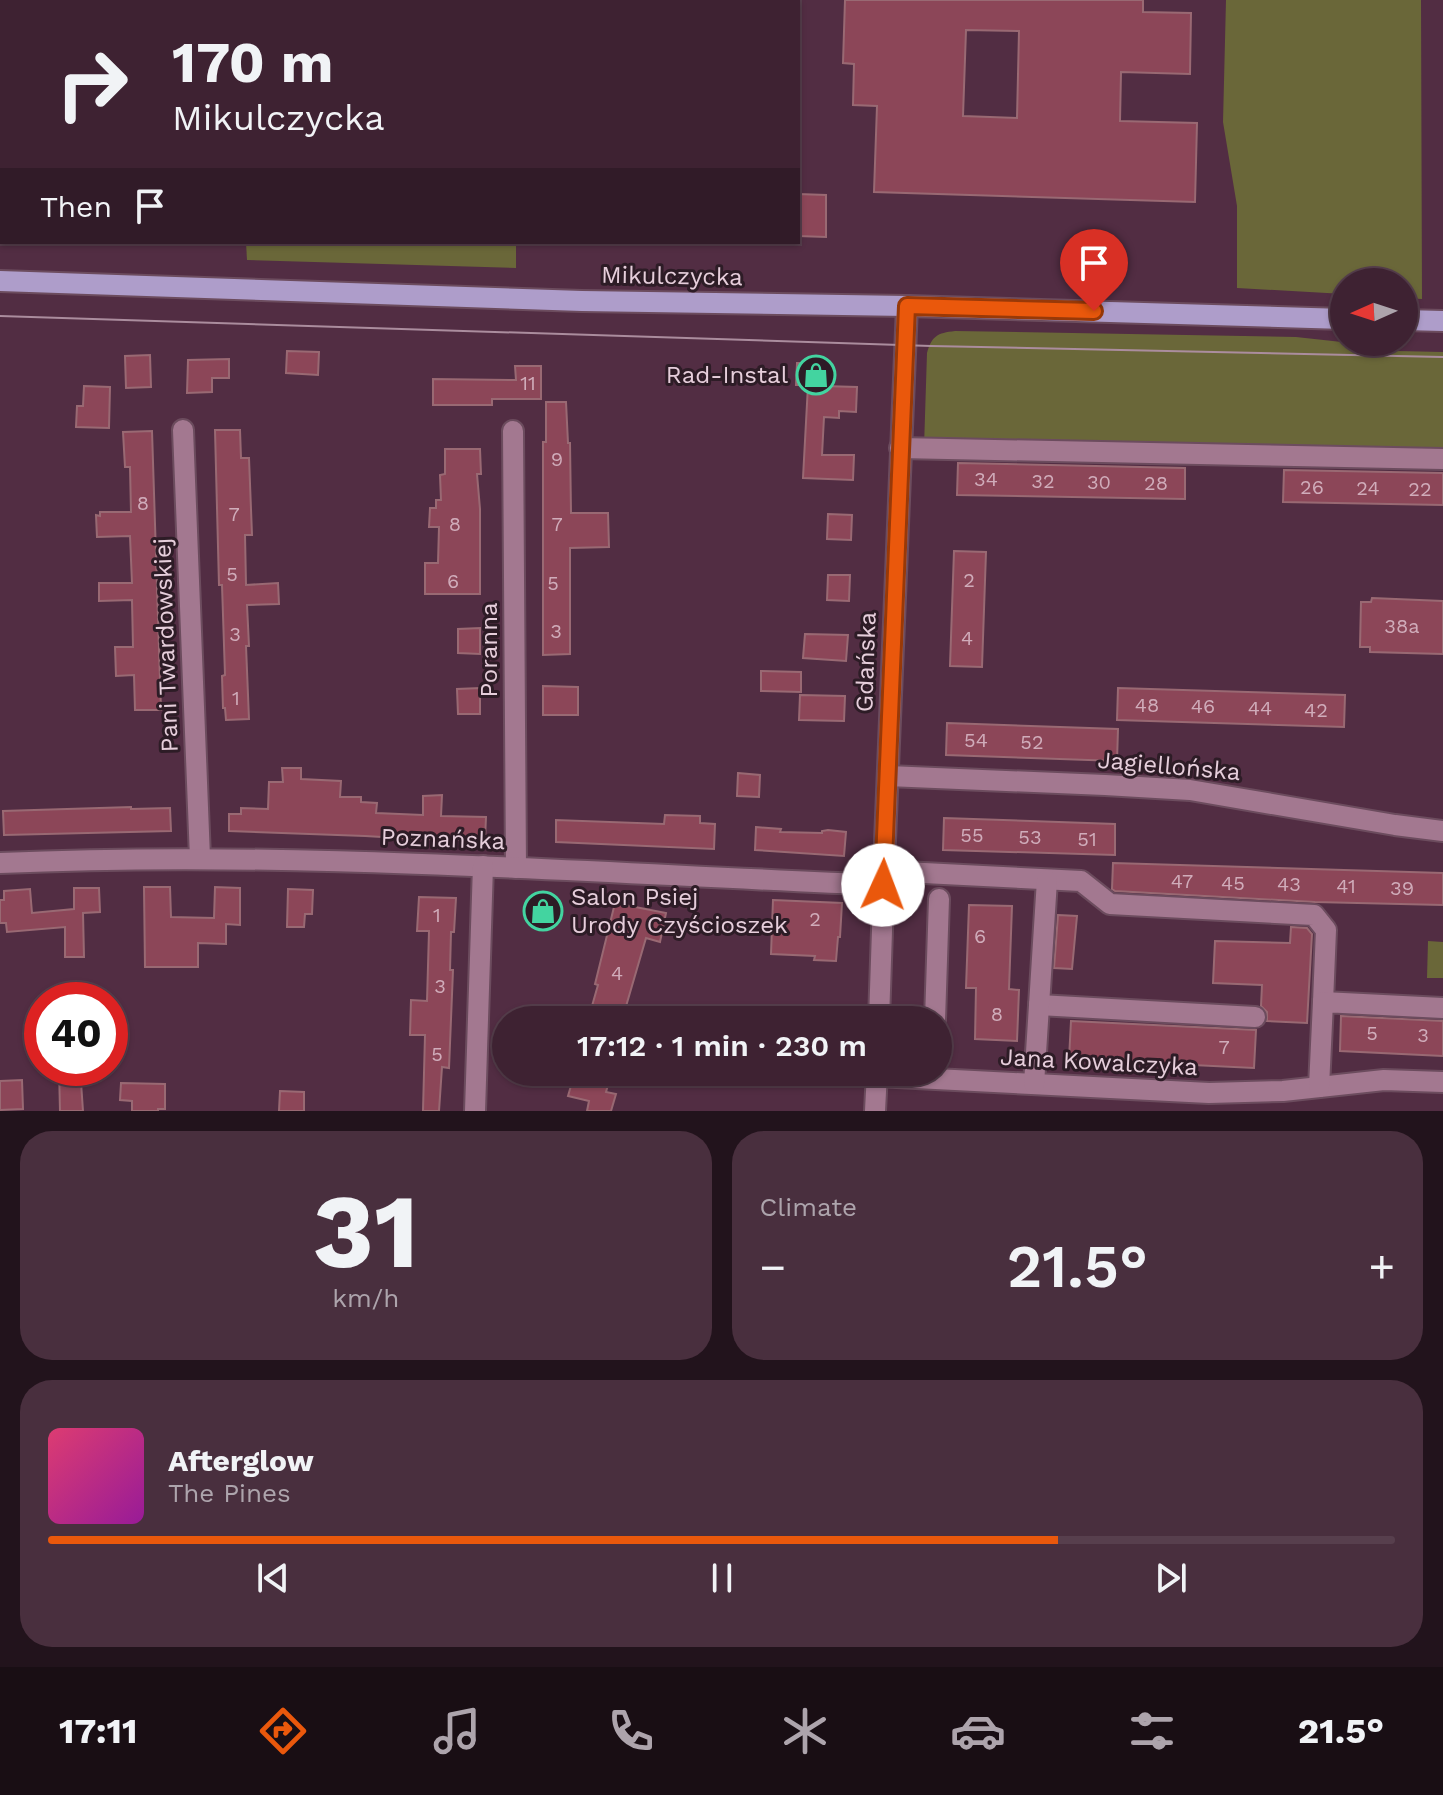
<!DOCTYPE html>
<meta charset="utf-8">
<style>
:root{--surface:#3e2232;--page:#492f3e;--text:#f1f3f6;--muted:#ada4ac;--line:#573f4d;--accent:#ea580c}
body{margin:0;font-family:"Work Sans",sans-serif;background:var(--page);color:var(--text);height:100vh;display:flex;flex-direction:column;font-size:30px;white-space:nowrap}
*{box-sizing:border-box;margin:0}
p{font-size:26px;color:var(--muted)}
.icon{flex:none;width:44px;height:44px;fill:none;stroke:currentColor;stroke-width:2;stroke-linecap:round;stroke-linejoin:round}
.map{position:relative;height:1111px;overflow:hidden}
.details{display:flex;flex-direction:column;gap:20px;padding:20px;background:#22131c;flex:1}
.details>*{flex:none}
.guide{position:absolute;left:0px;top:0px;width:800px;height:244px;box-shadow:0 2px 6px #0004,0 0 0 2px var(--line);background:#3e2232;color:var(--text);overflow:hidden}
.needle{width:52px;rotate:267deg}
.buttons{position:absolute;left:1330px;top:268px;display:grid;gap:16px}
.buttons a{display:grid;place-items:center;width:88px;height:88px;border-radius:50%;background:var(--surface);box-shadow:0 2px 6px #0004,0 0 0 2px var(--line);font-size:40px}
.speed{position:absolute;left:24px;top:982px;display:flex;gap:16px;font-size:40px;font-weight:700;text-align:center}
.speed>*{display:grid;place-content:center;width:104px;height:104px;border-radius:50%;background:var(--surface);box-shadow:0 2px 6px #0004,0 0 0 2px var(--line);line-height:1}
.speed .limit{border:12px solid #d22;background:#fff;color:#111}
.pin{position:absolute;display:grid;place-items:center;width:68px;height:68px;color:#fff;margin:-82px -34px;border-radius:50% 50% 50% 0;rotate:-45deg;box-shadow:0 0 8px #0007}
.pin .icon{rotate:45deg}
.me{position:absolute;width:88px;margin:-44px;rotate:2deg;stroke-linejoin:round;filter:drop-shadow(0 0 6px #0008)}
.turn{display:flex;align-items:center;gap:28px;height:168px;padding:0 40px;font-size:36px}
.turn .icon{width:104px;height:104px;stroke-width:2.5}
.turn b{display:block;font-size:56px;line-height:68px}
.then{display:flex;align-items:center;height:76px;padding:0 40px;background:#0003;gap:16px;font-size:30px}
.big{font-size:60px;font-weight:600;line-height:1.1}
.details .card{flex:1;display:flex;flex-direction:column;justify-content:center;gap:12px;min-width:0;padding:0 28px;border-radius:32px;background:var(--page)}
.details .dial{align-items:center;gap:0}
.dial b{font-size:104px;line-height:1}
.song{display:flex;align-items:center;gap:24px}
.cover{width:96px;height:96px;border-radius:12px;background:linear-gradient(135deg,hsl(340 70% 55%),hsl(300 70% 35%))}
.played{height:8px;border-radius:4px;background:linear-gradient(90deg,var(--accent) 75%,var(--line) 75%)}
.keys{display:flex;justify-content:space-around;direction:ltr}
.heat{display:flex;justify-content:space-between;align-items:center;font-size:44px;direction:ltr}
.details .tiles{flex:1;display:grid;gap:20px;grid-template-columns:1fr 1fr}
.card:last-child{grid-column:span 2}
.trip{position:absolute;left:492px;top:1006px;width:460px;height:80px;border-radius:40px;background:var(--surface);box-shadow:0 2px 6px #0004,0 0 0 2px var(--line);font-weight:600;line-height:80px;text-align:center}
.tabs{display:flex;height:128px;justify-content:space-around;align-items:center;background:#190e14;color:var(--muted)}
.tabs .icon{width:56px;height:56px}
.tabs .selected{color:var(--accent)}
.tabs b{font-size:36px;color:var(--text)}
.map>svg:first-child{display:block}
.green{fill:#6a6739}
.building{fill:#8c4658;stroke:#996973;stroke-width:2;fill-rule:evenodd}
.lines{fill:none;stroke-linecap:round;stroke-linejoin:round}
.minor-casing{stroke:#6c4c5e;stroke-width:24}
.major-casing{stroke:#6c4c5e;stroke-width:24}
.minor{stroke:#a37890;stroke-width:20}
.major{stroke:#ae9dca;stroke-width:20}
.tram{stroke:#ab8d9e;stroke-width:2}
.route-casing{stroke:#983908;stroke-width:20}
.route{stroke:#ea580c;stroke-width:14}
.labels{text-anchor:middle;stroke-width:6;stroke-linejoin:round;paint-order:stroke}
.number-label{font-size:20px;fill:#d0acba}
.street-label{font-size:24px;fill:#e6cedb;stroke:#2d1c26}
.poi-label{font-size:24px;fill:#e6cedb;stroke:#2d1c26;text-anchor:end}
</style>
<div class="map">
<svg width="1443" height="1111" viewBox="0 0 1443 1111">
<rect width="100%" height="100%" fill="#522d43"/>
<g class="green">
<rect x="238" y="0" width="284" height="2"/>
<polygon points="1226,0 1421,0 1422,299 1404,298 1404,282 1344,282 1344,294 1237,288 1237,206 1223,122"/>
<polygon points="246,242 516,242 516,268 247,260"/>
<path d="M955 331 1296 337 1351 343V350L1443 352V459L924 447 927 353C932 336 937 333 955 331Z"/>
<polygon points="1428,941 1443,942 1443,978 1427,978"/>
</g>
<g class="building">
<path d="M845 0H1143V12L1191 13 1190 74 1121 72 1120 121 1197 123 1195 202 874 192 877 106 853 105 854 64 843 63ZM966 30 1019 31 1017 118 963 116Z"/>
<polygon points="798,194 826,195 826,237 798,236"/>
<polygon points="287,351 319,352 318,375 286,373"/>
<polygon points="150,355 151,387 126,388 125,356"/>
<polygon points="229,359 229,378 212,378 212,392 187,393 188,360"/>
<polygon points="797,363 825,364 823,386 857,387 856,412 839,411 839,418 824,417 822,455 854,455 853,480 803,478 808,385 796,385"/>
<polygon points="515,366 541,366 541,399 492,399 492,405 433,405 433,379 516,380"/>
<polygon points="84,386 110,387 109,428 76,427 77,406 83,406"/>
<polygon points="546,402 566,402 568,443 570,443 571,513 608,513 609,547 570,548 570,654 543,655 543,442 546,442"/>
<polygon points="215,430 240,430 241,458 249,458 252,535 245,535 246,585 278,583 279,604 247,605 249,646 246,646 249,719 226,720 225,708 223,708 222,676 225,675 222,585 219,585"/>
<polygon points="152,431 161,710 135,710 134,675 116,676 115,647 133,647 132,600 99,601 99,583 132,583 130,536 97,537 96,515 100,516 100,512 131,512 130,467 125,467 123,432"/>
<polygon points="445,449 480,449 481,474 477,474 480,509 480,594 425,594 425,563 438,563 439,527 429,527 430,508 436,508 436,500 441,500 440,475 445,474"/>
<polygon points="958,463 1185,468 1185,499 957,495"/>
<polygon points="1284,470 1443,473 1443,505 1283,502"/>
<polygon points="828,514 852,515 851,540 827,539"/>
<polygon points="954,551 986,552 982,667 950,666"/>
<polygon points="828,575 850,575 849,601 827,600"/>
<polygon points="1372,598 1443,601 1443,654 1370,652 1370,647 1360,647 1361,602 1371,602"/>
<polygon points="480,628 480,654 458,653 458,629"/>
<polygon points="805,634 848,635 846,661 803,658"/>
<polygon points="761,671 801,672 801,692 761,691"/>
<polygon points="543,686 578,687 578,715 543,715"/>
<polygon points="480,688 480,714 458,714 457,689"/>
<polygon points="1118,688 1345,695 1344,727 1117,720"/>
<polygon points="800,695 845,696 844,721 799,720"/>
<polygon points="947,723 1118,729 1117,761 946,755"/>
<polygon points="282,768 301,768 301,779 341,781 340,797 361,797 361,802 377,803 376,813 423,815 423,796 442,795 441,816 486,817 485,840 416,839 365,836 229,831 229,814 241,814 241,808 268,809 269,782 283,782"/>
<polygon points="738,773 760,775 759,797 737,796"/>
<polygon points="131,807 131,809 170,808 171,831 4,835 3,811"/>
<polygon points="665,815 700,816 700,823 715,824 714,849 556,842 556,820 664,824"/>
<polygon points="944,818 1115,824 1115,855 943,850"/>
<polygon points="756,827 781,829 780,832 822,833 822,831 828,830 846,832 844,856 755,850"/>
<polygon points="1113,863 1443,873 1443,905 1315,902 1115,891 1112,889"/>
<polygon points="144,887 170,887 171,917 214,918 215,887 240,888 240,925 226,924 226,944 198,943 198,967 145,967"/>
<polygon points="74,888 99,888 100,912 83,913 84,957 65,957 65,927 7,932 6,923 0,923 0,900 4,900 4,891 30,889 32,913 74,909"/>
<polygon points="288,889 313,890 312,914 305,914 304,927 287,927"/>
<polygon points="419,897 456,898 454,932 451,932 450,970 453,970 449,1068 442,1067 439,1111 423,1111 425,1035 410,1035 411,1000 427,1001 429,931 417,931"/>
<polygon points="773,900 842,903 840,937 838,937 836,961 814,960 815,956 771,954"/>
<polygon points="615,903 666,913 660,942 646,938 622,1020 588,1020 598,985 595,984"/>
<polygon points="969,905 1012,906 1009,989 1019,990 1017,1041 975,1039 976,988 966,988"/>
<polygon points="1058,915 1077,916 1072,969 1054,968"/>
<polygon points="1291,927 1307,928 1312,934 1307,1023 1267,1021 1267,1012 1261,1006 1262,985 1213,983 1215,941 1290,943"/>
<polygon points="1341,1016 1443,1021 1443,1056 1340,1051"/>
<polygon points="1071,1021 1256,1030 1254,1068 1069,1059"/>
<polygon points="59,1068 80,1068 83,1111 60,1111"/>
<polygon points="575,1072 587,1072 610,1078 606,1092 616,1094 611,1111 587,1111 589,1101 568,1096"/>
<polygon points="22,1080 23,1109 0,1110 0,1081"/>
<polygon points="121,1083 165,1084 165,1109 158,1109 158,1111 132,1111 132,1101 120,1100"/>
<polygon points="280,1091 304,1092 304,1111 279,1111"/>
</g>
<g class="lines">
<g class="minor-casing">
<g id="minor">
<polyline points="183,430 200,858"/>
<polyline points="513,431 516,868"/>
<polyline points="900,448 1443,459"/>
<polyline points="888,776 1105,785 1190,790 1395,825 1443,831"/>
<path d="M0 863C295 850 589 873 883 885"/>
<polyline points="884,871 1081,881 1110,904 1314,915 1326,930 1323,1002"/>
<polyline points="1039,1005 1255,1017"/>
<polyline points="879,1020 885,841 907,306"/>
<polyline points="935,1020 939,899"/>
<polyline points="877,1076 1209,1093 1283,1091 1384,1080 1443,1082"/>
<polyline points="1034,1084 1047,880"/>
<polyline points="1319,1087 1323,1002 1443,1008"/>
<polyline points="475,1111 483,866"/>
<polyline points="875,1111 877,1072"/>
</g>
</g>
<g class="major-casing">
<g id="major">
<polyline points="0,281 582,301 907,306 1344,319"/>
<polyline points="1404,320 1443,321"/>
</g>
</g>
<use href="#minor" class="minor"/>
<use href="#major" class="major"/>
<polyline class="tram" points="0,316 931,346 1443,357"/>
</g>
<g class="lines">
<g class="route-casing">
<polyline id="route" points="883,885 907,306 1094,311"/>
</g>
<use href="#route" class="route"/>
</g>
<defs>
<g id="shop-ring" transform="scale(2)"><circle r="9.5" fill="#2d1c26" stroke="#43d4a0" stroke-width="1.5"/><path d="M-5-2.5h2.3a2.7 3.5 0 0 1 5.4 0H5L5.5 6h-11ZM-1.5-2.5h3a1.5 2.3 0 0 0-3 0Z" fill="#43d4a0"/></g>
</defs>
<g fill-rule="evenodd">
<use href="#shop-ring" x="816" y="375"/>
<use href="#shop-ring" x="543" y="911"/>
</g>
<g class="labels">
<g class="number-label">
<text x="528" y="390">11</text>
<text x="557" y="466">9</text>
<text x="986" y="486">34</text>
<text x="1043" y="488">32</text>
<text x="1099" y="489">30</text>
<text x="1156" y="490">28</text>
<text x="1312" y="494">26</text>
<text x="1368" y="495">24</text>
<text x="1420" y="496">22</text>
<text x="143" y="510">8</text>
<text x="234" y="521">7</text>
<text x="455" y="531">8</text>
<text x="557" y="531">7</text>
<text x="232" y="581">5</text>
<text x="969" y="587">2</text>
<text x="453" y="588">6</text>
<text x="553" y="590">5</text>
<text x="1402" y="633">38a</text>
<text x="556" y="638">3</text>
<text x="235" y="641">3</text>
<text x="967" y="645">4</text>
<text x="236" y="705">1</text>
<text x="1147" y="712">48</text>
<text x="1203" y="713">46</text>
<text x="1260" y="715">44</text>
<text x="1316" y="717">42</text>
<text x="976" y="747">54</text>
<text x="1032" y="749">52</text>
<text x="972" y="842">55</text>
<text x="1030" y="844">53</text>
<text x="1087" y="846">51</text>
<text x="1182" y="888">47</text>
<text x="1233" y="890">45</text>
<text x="1289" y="891">43</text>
<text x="1346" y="893">41</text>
<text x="1402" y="895">39</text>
<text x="437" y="922">1</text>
<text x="815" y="926">2</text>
<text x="980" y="943">6</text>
<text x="617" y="980">4</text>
<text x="440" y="993">3</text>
<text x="997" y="1021">8</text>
<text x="1372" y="1040">5</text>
<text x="1423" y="1042">3</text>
<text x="1224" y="1054">7</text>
<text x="437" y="1061">5</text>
</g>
<g class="street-label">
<text transform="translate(672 276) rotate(1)" y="8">Mikulczycka</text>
<text transform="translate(166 645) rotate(-92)" y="8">Pani Twardowskiej</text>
<text transform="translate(489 650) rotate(-90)" y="8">Poranna</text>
<text transform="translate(866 662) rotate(-88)" y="8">Gdańska</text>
<text transform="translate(1169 766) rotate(5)" y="8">Jagiellońska</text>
<text transform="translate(443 839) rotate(2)" y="8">Poznańska</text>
<text transform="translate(1099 1062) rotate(3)" y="8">Jana Kowalczyka</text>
</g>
<g class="poi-label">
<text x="788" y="383">Rad-Instal</text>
<text x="571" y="905" text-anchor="start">Salon Psiej<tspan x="571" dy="28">Urody Czyścioszek</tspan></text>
</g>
</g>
</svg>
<div class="buttons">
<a><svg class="needle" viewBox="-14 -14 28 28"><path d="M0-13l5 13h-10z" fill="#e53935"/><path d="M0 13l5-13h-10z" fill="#ada4ac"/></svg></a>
</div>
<div class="speed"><div class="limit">40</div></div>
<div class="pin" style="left:1094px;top:311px;background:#d93025"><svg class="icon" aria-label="arrive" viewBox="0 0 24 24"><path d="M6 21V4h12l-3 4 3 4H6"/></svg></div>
<svg class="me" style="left:883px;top:885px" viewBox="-20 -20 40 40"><circle r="19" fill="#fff"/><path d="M0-13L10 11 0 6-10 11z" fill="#ea580c"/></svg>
<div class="trip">17:12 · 1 min · 230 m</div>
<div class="guide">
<div class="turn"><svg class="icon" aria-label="right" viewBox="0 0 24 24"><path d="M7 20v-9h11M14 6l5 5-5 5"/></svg><div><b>170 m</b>Mikulczycka</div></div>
<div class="then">Then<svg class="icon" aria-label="arrive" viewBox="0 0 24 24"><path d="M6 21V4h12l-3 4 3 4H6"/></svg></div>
</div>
</div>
<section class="details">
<div class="tiles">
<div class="card dial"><b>31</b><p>km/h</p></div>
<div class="card"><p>Climate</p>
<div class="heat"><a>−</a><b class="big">21.5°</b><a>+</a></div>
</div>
<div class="card">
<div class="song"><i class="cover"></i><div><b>Afterglow</b><p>The Pines</p></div></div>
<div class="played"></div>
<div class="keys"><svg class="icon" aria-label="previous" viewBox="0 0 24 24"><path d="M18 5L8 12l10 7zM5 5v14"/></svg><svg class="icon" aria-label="pause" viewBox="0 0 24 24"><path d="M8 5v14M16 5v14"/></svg><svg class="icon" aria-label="next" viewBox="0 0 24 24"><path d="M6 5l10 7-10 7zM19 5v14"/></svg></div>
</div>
</div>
</section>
<nav class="tabs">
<b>17:11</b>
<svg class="icon selected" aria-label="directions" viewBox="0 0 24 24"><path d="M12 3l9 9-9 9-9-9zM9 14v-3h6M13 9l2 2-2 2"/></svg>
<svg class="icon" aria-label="music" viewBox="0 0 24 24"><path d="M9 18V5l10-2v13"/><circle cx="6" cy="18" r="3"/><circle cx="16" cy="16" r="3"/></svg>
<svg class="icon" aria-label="phone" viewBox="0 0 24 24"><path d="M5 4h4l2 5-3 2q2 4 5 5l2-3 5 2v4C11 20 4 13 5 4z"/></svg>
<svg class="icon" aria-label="climate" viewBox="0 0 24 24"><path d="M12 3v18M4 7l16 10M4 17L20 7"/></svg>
<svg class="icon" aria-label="car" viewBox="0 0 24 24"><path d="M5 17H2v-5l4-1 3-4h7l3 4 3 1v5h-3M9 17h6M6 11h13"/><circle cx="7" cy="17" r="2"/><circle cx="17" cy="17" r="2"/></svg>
<svg class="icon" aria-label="filters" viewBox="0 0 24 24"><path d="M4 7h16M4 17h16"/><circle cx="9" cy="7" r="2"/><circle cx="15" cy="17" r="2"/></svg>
<b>21.5°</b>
</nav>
